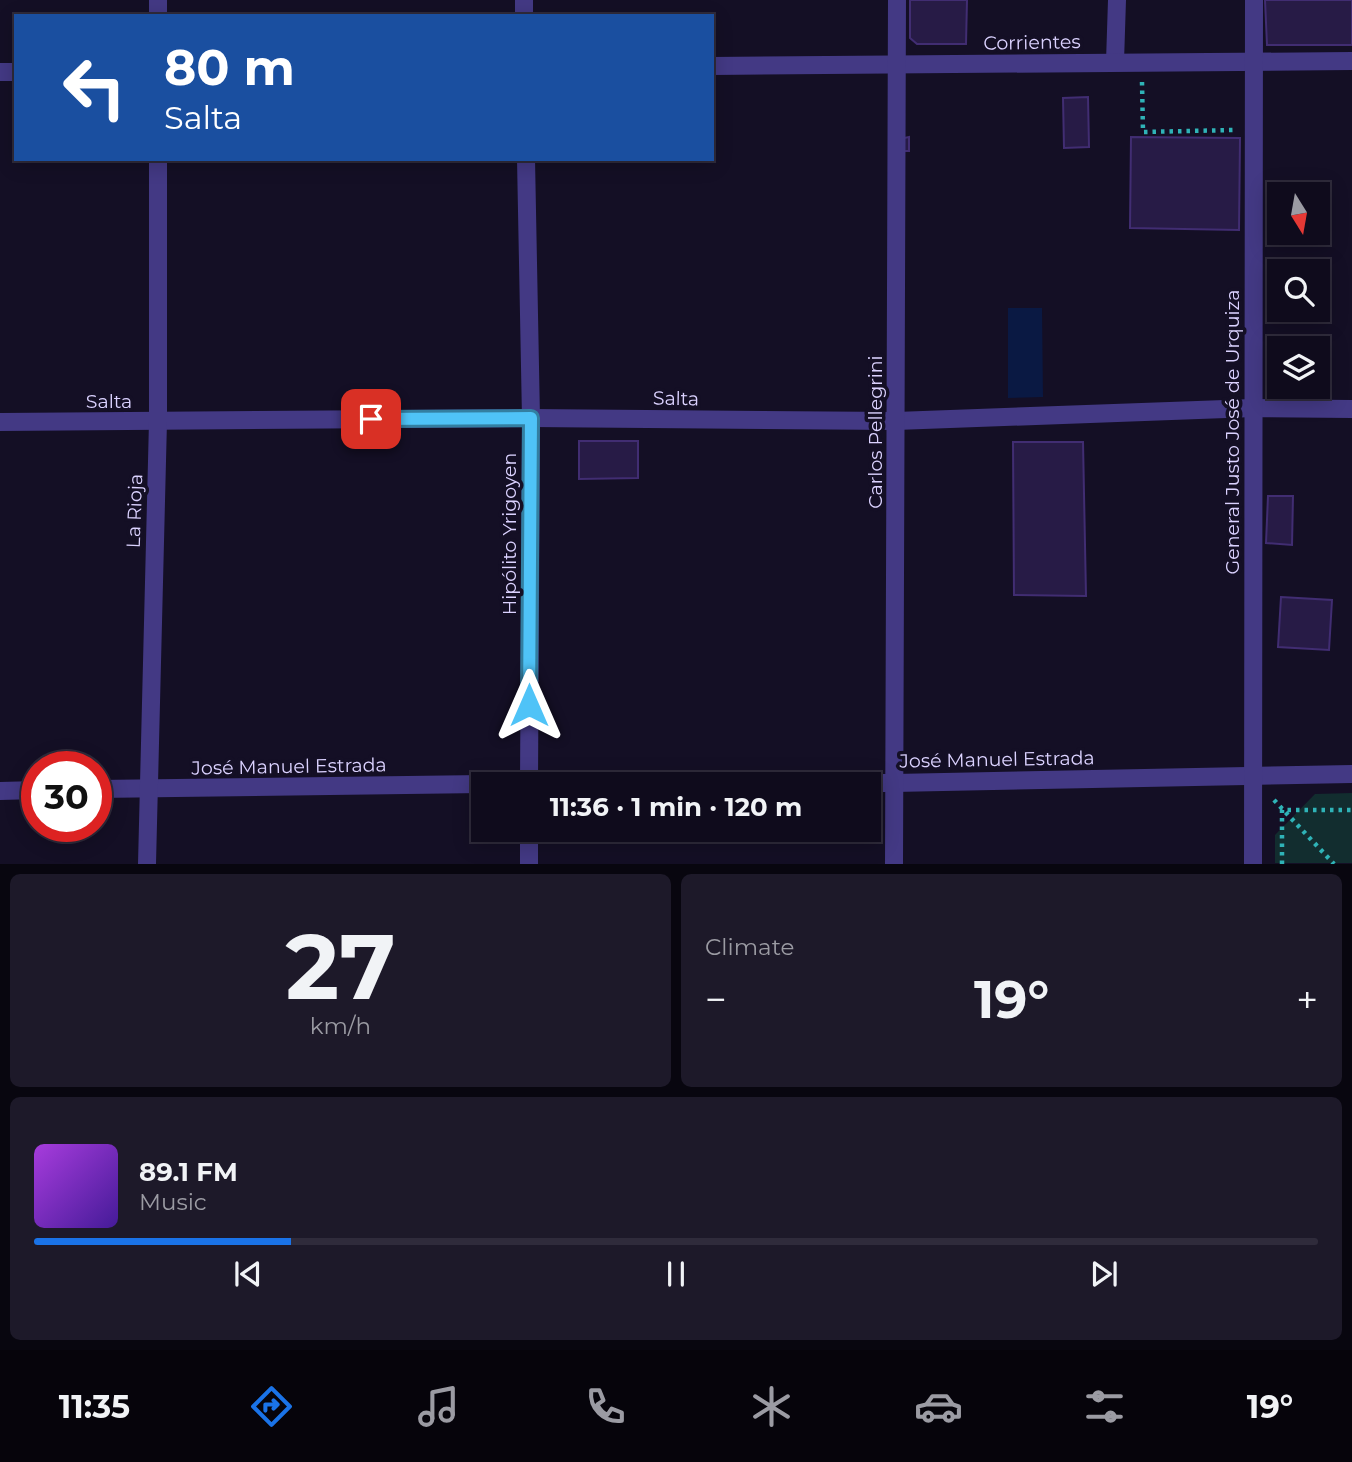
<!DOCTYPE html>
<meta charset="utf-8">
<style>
:root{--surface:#0f0b1c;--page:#1d1929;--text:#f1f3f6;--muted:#9b9ba3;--line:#2f2b3b;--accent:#1a73e8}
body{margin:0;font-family:Montserrat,sans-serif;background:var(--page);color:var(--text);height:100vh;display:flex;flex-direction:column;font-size:26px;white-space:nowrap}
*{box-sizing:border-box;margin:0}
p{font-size:23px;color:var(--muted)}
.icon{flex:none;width:38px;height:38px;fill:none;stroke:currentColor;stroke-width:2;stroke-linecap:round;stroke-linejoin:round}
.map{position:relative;height:864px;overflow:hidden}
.panel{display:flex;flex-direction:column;gap:10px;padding:10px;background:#08060f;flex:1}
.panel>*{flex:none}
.guide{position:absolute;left:14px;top:14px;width:700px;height:147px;border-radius:0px;box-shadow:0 4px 18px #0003,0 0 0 2px var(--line);background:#1a4fa0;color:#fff;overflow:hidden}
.needle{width:46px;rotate:169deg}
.controls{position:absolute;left:1267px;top:182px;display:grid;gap:14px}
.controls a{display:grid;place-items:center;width:63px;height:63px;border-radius:0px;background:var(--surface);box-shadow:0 4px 18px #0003,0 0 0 2px var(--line);font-size:35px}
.speed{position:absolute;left:21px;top:751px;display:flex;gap:14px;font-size:35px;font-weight:700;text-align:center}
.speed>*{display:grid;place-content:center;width:91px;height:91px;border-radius:50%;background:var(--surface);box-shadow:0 4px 18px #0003,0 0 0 2px var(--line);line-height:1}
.speed .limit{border:10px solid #d22;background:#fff;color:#111}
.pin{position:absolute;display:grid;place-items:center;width:60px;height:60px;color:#fff;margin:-30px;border-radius:14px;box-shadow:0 4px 10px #0006}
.me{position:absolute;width:77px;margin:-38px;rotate:0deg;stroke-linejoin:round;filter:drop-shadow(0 0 5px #0008)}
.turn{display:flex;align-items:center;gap:24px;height:147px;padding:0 35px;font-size:32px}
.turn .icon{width:91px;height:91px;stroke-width:2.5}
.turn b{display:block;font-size:49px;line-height:60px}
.big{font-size:52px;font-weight:700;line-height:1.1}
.panel .tile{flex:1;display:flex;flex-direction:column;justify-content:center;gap:10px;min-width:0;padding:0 24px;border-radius:10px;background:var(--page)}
.panel .dial{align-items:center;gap:0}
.dial b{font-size:91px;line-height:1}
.song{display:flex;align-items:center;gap:21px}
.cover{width:84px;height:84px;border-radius:10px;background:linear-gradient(135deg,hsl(280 70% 55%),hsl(260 70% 35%))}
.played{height:7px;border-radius:4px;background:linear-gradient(90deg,var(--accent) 20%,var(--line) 20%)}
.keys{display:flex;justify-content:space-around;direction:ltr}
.heat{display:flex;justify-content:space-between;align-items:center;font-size:38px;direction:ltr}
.panel .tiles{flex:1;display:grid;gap:10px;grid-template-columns:1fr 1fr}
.tile:last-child{grid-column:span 2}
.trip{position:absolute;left:471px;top:772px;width:410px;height:70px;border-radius:0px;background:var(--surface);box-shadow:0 4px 18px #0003,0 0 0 2px var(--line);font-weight:700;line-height:70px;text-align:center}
.dock{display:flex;height:112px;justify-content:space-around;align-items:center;background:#06040b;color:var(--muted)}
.dock .icon{width:49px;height:49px}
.dock .active{color:var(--accent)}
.dock b{font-size:32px;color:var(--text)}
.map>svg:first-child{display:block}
.green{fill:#122d2f}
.water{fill:#0a1943}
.building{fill:#271b46;stroke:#412d72;stroke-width:2}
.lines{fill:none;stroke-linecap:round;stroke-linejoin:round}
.path{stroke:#2fb3b7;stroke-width:4.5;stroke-dasharray:3.5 5;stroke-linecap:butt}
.minor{stroke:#433984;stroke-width:18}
.route-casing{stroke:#337fa1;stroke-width:18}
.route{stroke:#4fc3f7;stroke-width:12}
.labels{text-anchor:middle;stroke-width:7;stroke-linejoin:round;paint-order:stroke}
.street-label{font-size:19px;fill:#dbd2ff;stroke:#140f25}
</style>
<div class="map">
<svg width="1352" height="864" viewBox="0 0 1352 864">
<rect width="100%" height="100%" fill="#140f25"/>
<polygon class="green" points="1352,793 1352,863 1275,863 1275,835 1315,794"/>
<polygon class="water" points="1008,308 1042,308 1043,397 1008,398"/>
<g class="building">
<polygon points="910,0 967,0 966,44 917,44 910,38"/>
<polygon points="1265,0 1352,0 1352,45 1267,45"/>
<polygon points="1088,97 1089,147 1064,148 1063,98"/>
<polygon points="909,137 909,151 904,151 904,138"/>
<polygon points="1131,137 1240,138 1239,230 1130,228"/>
<polygon points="579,441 638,441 638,478 579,479"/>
<polygon points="1013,442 1083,442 1086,596 1014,595"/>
<polygon points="1268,496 1293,496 1292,545 1266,543"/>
<polygon points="1281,597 1332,600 1329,650 1278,647"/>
</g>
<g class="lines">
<g class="path">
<polyline points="1142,82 1143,132 1234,130"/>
<polyline points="1274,800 1334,864"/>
<polyline points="1282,864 1282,810 1352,810"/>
</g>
<g class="minor">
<polyline points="158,0 158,16"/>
<polyline points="524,0 524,16"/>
<polyline points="1115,62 1117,0"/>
<polyline points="712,66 1352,61"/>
<polyline points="0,72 16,72"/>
<polyline points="526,159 531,418 529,784"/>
<polyline points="0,422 531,418 896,421 1253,408 1352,409"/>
<polyline points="517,784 894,783 1352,774"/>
<polyline points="96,789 483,784"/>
<polyline points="0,791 37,790"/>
<polyline points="529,830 529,864"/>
<polyline points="147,864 158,421 158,159"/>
<polyline points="894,864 897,0"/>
<polyline points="1253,864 1254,0"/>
</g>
</g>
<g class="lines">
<g class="route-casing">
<polyline id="route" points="371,419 531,418 529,705"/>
</g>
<use href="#route" class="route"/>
</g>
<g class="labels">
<g class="street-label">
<text transform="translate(1032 42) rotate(-1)" y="7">Corrientes</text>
<text transform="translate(676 398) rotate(1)" y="7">Salta</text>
<text x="109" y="408">Salta</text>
<text transform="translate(875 432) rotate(-90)" y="7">Carlos Pellegrini</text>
<text transform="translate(1232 432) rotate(-90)" y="7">General Justo José de Urquiza</text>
<text transform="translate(134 511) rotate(-88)" y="7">La Rioja</text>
<text transform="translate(509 534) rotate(-90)" y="7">Hipólito Yrigoyen</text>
<text transform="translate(997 759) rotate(-1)" y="7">José Manuel Estrada</text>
<text transform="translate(289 766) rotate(-1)" y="7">José Manuel Estrada</text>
</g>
</g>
</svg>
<div class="controls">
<a><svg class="needle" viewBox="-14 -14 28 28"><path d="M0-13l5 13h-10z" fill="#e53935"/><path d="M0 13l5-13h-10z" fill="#9b9ba3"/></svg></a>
<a><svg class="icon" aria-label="search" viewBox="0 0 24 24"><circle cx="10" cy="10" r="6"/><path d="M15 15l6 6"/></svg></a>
<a><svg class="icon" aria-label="layers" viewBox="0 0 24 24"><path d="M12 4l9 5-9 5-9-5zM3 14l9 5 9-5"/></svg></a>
</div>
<div class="speed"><div class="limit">30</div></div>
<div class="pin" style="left:371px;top:419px;background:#d93025"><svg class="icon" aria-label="arrive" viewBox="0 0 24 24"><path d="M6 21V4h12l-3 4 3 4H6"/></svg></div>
<svg class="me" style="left:529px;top:705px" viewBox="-20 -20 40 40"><path d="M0-17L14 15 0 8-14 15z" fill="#4fc3f7" stroke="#fff" stroke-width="4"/></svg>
<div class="trip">11:36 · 1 min · 120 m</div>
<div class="guide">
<div class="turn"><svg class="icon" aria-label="left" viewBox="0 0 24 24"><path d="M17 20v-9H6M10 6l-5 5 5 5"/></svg><div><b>80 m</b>Salta</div></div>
</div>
</div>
<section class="panel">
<div class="tiles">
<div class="tile dial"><b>27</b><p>km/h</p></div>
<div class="tile"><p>Climate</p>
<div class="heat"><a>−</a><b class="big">19°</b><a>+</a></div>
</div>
<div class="tile">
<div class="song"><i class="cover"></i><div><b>89.1 FM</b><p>Music</p></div></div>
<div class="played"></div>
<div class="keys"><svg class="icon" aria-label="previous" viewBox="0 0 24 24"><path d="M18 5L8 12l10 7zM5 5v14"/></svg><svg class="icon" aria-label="pause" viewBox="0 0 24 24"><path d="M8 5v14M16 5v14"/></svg><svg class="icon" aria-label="next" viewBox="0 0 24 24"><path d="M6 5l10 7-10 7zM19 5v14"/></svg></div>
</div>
</div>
</section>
<nav class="dock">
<b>11:35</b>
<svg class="icon active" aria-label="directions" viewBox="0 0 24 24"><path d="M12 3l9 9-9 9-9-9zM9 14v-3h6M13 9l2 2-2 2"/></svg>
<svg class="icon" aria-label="music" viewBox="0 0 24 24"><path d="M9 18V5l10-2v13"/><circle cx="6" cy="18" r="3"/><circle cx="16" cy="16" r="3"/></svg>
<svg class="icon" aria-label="phone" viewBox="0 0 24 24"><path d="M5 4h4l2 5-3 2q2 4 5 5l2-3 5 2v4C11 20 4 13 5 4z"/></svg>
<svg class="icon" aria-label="climate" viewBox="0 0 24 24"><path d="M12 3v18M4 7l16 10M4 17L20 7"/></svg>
<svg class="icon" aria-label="car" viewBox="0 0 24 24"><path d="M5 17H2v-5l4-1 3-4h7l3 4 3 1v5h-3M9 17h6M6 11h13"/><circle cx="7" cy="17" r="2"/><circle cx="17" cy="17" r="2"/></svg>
<svg class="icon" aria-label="filters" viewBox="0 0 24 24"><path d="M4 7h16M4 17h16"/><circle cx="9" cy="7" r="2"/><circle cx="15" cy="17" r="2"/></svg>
<b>19°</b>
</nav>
